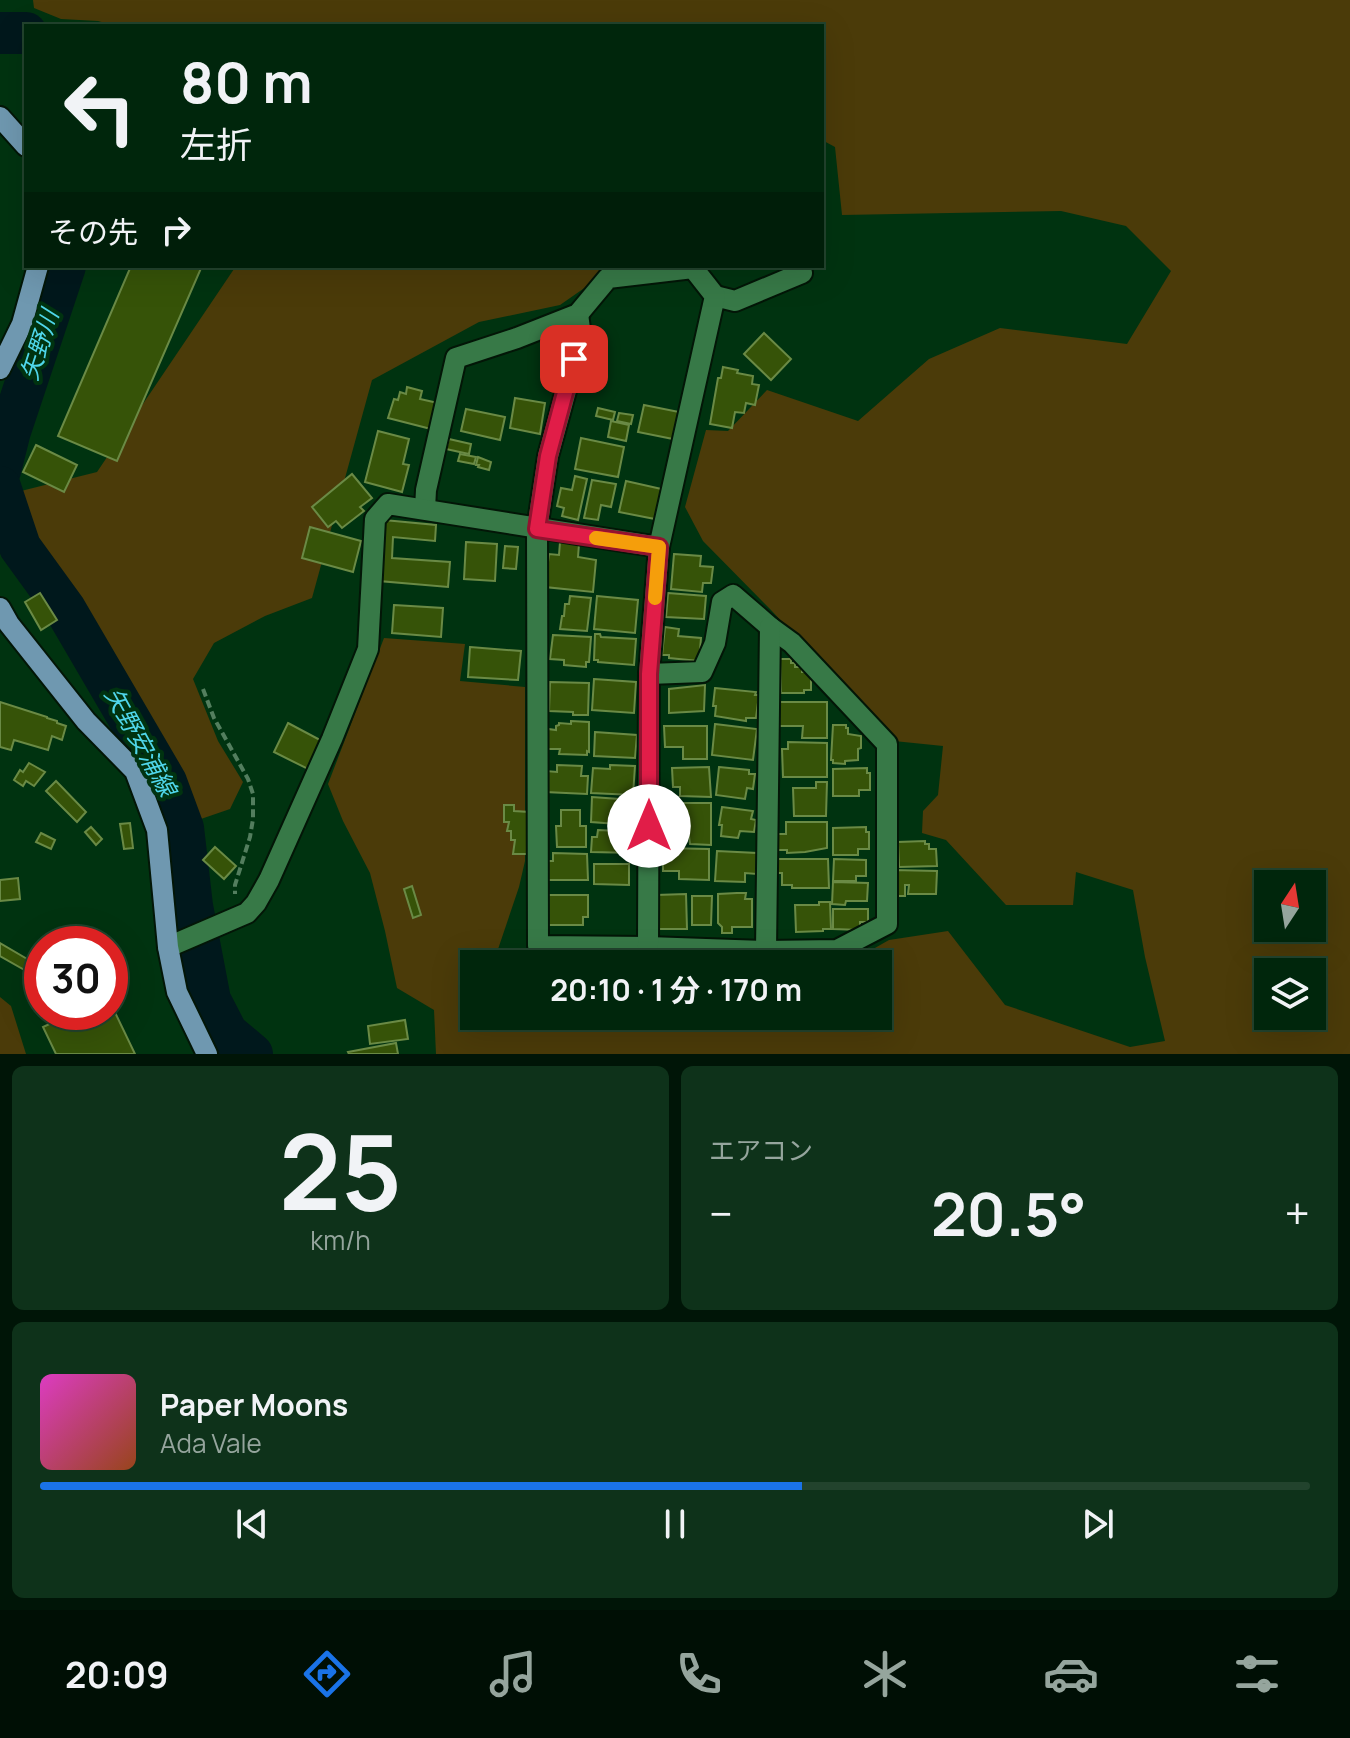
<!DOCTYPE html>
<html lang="ja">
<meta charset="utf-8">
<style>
:root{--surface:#00260c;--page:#0e321a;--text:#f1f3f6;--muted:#95a59d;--line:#22432d;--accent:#1a73e8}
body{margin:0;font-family:Manrope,"Noto Sans JP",sans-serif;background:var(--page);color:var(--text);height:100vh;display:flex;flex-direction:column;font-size:30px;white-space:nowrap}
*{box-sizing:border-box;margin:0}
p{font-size:26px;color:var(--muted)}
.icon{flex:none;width:44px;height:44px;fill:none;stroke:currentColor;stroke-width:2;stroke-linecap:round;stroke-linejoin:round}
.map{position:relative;height:1054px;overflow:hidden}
.sheet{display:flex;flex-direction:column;gap:12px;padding:12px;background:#001507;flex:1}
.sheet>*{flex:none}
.guide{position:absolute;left:24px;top:24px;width:800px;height:244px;border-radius:0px;box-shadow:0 8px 32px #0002,0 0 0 2px var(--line);background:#00260c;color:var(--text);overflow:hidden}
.needle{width:52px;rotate:12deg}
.tools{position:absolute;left:1254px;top:870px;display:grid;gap:16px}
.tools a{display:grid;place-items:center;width:72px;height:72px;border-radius:0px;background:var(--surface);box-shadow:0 8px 32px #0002,0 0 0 2px var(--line);font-size:40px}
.speed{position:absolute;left:24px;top:926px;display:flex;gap:16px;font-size:40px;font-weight:700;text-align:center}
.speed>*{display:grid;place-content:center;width:104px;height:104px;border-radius:50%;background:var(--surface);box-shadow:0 8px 32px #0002,0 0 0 2px var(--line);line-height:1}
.speed .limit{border:12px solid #d22;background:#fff;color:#111}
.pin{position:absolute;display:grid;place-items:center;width:68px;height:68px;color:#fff;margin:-34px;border-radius:16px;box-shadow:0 4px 12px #0006}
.me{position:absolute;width:88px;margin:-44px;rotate:0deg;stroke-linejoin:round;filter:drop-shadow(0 0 6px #0008)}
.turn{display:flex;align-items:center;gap:28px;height:168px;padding:0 24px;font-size:36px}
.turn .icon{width:104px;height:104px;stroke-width:2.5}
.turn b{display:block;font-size:56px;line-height:68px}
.then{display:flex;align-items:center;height:76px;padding:0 24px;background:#0003;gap:16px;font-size:30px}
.big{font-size:60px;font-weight:700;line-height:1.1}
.sheet .card{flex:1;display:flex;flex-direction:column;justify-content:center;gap:12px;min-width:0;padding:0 28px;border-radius:12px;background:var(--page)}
.sheet .dial{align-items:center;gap:0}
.dial b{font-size:104px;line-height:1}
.song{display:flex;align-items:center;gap:24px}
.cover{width:96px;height:96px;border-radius:12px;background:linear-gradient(135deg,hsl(310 70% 55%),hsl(20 70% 35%))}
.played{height:8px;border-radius:4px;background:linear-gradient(90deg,var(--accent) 60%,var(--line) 60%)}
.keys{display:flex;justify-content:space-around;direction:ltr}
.heat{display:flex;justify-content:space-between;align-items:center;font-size:44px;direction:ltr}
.sheet .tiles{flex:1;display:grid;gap:12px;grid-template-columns:1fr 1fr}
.card:last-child{grid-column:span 2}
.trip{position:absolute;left:460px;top:950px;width:432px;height:80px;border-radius:0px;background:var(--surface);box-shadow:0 8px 32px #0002,0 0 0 2px var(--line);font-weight:700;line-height:80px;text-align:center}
.tab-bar{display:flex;height:128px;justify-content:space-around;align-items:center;background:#000f05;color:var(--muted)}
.tab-bar .icon{width:56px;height:56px}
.tab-bar .active{color:var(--accent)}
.tab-bar b{font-size:36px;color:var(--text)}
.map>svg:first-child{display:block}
.green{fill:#4b3b09;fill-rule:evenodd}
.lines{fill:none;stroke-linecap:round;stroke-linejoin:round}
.river{stroke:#00181c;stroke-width:42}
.building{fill:#365308;stroke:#6a8a45;stroke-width:2}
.street-casing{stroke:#031607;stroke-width:24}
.primary-casing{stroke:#031607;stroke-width:24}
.path{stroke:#537e5e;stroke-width:4;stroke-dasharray:8 4;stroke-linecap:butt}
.street{stroke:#377947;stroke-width:20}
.primary{stroke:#6f98b0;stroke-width:20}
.route-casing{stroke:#92132f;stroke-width:20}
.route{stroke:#e11d48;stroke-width:14}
.slow{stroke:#f59e0b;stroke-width:14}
.labels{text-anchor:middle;stroke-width:8;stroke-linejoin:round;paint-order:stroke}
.water-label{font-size:24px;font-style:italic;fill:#4fd6ea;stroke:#003310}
</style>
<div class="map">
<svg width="1350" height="1054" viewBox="0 0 1350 1054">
<rect width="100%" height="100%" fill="#003310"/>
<g class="green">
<path d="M33 0H1350V1054H436L434 1010 397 988 385 931 370 873 343 821 328 784 384 638 465 644 460 681 525 687V861L519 887 493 964H474V1016H547L558 1024 713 1019 722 1016H878V964H814L823 958 859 957 889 940 948 931 1005 1005 1130 1047 1165 1041 1145 957 1133 890 1076 872 1073 905H1006L946 840 922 833 923 811 938 795 943 746 894 741 770 609 703 541 685 507 706 430 728 431 767 390 858 421 929 359 1000 328 1127 344 1171 271 1126 226 1061 211 842 215 835 147 822 140V26H116L98 21 61 19 34 8ZM1268 884H1312V928H1268ZM1268 972H1312V1016H1268Z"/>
<polygon points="236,266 616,266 560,305 479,322 372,380 312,598 265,616 214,643 193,679 218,741 243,782 230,809 198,820 179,803 154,752 15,547 17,492 97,472"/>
<polygon points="0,997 11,1006 26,1054 0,1054"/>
</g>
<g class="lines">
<g class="river">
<polyline points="0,33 26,33"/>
<polyline points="0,471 10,431 65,266"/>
<polyline points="0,487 20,547 65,609 166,782 183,828 192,906 210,1000 227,1033 252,1054"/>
</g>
</g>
<g class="building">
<polygon points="131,266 202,266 117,461 58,436"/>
<polygon points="764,333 791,359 771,380 744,354"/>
<polygon points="723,367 738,370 737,373 753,376 752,384 759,385 755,405 746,403 744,413 735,412 732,428 710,424 718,378 721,378"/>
<polygon points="407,387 422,391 420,399 438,403 431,429 388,418 394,399 398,400 400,392 406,394"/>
<polygon points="515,398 545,403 540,434 510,428"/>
<polygon points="644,405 684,413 678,440 638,432"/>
<polygon points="598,408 615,412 613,420 596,416"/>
<polygon points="466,409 505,417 500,440 461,431"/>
<polygon points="619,413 633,415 631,424 617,421"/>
<polygon points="611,421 629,425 626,441 608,437"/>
<polygon points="378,431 409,439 403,464 409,465 402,492 365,482"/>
<polygon points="581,438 624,447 618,477 575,469"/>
<polygon points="449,439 471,444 469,454 446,449"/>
<polygon points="36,445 77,465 64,492 23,472"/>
<polygon points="460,454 476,457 474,464 458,461"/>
<polygon points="478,457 491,462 489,470 478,467 479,465 476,465"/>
<polygon points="352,474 372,498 360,507 364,511 342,528 336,521 328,527 312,507"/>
<polygon points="575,476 587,479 578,520 562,516 564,508 557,506 561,488 572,490"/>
<polygon points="592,480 616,484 611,507 601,505 598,520 584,518"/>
<polygon points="626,481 666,490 660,520 619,512"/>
<polygon points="384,520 436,525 435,541 393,537 392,558 450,562 448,587 379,581"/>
<polygon points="310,527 361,541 353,572 302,558"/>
<polygon points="466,542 497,544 495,581 464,579"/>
<polygon points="560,542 579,544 578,557 596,560 593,592 545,587 549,554 559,555"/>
<polygon points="505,546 518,547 516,569 503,568"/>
<polygon points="674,554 701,556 700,566 713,567 711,583 703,583 702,592 671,589"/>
<polygon points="40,593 57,620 41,630 25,602"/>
<polygon points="668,593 706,596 704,619 666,617"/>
<polygon points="570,596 591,598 587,631 560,629 562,616 564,616 565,604 569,604"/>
<polygon points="597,596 638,600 635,633 594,629"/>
<polygon points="394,605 443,608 441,637 392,633"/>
<polygon points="665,627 679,629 678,636 701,638 699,661 669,658 669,655 662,655"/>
<polygon points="595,634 600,634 601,637 636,639 634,665 598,662 598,660 594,660"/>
<polygon points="553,635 591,637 589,662 586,662 586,667 564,665 564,660 550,659"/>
<polygon points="470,647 521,651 518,680 468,677"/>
<polygon points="780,659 791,659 791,663 795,663 795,667 802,667 802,672 809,672 809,676 811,676 811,690 804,690 804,693 781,693"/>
<polygon points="594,679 636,682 634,713 592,710"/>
<polygon points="550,682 589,683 588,715 573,715 573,712 549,711"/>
<polygon points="705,685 704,711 669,713 669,689"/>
<polygon points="715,688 756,692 755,695 759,695 756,718 746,718 746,721 715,716 716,706 713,706"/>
<polygon points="0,702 47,717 47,718 57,721 57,723 66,726 62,740 52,736 48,750 14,740 11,750 0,747"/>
<polygon points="776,702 827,702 827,738 802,738 803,726 776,726"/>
<polygon points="571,721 589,722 589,752 587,751 587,755 559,754 560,749 547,749 548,729 556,730 556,726 559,725 559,723 571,724"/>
<polygon points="288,723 322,741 310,770 274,752"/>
<polygon points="715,724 757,729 753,760 712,755"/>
<polygon points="833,725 846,725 846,728 848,728 848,734 861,736 861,748 858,749 858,760 845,761 845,764 833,763 833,760 831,760"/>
<polygon points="664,726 707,726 707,759 683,759 683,747 665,747"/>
<polygon points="595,732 637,735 635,758 594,756"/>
<polygon points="788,742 827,743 827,777 783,777 782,749 788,749"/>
<polygon points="29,763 45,772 34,786 26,781 23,786 14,780 20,770 23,772"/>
<polygon points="557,765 582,766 581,776 588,776 587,794 545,792 546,771 557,772"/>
<polygon points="610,765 635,766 633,795 591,793 593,768 610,769"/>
<polygon points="709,767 711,797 680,796 680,787 673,787 672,768"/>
<polygon points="719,767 749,770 749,774 755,774 753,789 747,788 745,799 716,795"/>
<polygon points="867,768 867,773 870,773 870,790 859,790 859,796 833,796 833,769"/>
<polygon points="56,781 86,812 77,822 46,791"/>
<polygon points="816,782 827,782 826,816 794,816 793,788 816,788"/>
<polygon points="592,797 633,800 631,825 591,822"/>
<polygon points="661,803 711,803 711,845 690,844 689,836 680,836 680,832 661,831"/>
<polygon points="504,805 514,805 514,811 530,812 530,854 513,854 515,840 511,840 511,831 507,831 509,822 504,822"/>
<polygon points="722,807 753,811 751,819 756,820 754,832 740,831 738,838 721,836 722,825 719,825"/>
<polygon points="561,810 580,810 580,826 586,826 586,847 557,847 556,826 561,826"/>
<polygon points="786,822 827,822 827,848 805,852 787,853 787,850 778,850 778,834 786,834"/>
<polygon points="130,823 133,848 124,849 120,824"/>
<polygon points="91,827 102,839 96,845 85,832"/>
<polygon points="866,827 866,832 869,832 869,849 858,849 858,855 833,855 833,828"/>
<polygon points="598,830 637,832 636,853 591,852 592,837 597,837"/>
<polygon points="41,833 55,840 51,849 36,842"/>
<polygon points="925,841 925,844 929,844 929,849 936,849 937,866 899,867 898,842"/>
<polygon points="215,847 236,866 224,879 203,860"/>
<polygon points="663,848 709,849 709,880 679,879 679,871 663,871"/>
<polygon points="717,851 757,853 757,874 745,873 745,882 715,881"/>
<polygon points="553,853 587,854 588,880 548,880 548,861 553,861"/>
<polygon points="777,859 828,859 829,888 792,888 792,885 782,885 782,873 777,873"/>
<polygon points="834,859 866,860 866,876 856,876 856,881 833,881"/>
<polygon points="594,864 629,864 629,885 594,884"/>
<polygon points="893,870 937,871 936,894 908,894 909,885 905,885 905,896 892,896"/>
<polygon points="18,878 20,899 0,901 0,880"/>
<polygon points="833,882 868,883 867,901 846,901 845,905 832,904"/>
<polygon points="412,886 421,915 413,918 404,889"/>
<polygon points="737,893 746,893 745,899 752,899 752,927 732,927 732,933 722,933 722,927 718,923 718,894"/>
<polygon points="686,894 687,929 657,929 656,895"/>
<polygon points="548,895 588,895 588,917 583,917 583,925 548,925"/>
<polygon points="692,896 712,896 711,925 692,925"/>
<polygon points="819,902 830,902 831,929 823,929 823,931 796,932 795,905 819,905"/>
<polygon points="833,909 868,909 868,922 860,922 860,930 833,929"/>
<polygon points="0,943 34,963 28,972 0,956"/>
<polygon points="537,953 537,964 511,964 511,954"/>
<rect x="547" y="955" width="29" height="9"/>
<polygon points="110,1002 135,1054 56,1054 43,1027 54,1022 49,1012 110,1012"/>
<polygon points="405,1020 408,1039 370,1044 368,1026"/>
<polygon points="396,1043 398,1054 349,1054 348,1052"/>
</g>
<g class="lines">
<g class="street-casing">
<g id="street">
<polyline points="715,296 735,301 802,273"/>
<polyline points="578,314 581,336 548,456 537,529 538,946 648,947 766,951 837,950 887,924 887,744 792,643 770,627 733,595 722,602 715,643 702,672 649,674"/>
<polyline points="425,509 426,490 456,358 517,338 578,314 608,278 693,268 715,296 659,547 649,674 648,947"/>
<polyline points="168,947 247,913 256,903 269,880 332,739 368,649 375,519 388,504 659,547"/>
<polyline points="766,951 770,627"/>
</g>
</g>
<g class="primary-casing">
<g id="primary">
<polyline points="0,117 26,146"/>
<polyline points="0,369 22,324 38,266"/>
<polyline points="0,608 9,624 86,721 135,771 157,830 168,947 177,992 207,1054"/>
</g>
</g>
<polyline class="path" points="203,689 214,718 248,779 253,794 253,819 250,837 235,885 235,894"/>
<use href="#street" class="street"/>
<use href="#primary" class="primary"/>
</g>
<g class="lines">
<g class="route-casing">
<polyline id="route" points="574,359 548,456 537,529 659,547 649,674 649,826"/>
</g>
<use href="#route" class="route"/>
<polyline class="slow" points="596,538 659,547 655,598"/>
</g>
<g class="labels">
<g class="water-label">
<text transform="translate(40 345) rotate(-72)" y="8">矢野川</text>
<text transform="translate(140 742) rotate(61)" y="8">矢野安浦線</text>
</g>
</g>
</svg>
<div class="tools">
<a><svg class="needle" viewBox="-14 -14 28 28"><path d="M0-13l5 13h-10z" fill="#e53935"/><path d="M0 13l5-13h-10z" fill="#95a59d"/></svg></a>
<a><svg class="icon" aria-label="layers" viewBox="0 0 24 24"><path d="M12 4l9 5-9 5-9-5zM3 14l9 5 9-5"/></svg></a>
</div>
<div class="speed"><div class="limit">30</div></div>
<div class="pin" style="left:574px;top:359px;background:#d93025"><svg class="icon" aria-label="arrive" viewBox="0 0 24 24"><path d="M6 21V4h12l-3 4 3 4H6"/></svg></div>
<svg class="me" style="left:649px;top:826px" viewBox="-20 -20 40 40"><circle r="19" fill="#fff"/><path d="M0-13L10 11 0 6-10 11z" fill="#e11d48"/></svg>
<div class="trip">20:10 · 1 分 · 170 m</div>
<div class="guide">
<div class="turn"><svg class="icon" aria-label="left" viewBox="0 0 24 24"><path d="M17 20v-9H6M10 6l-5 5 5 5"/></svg><div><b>80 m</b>左折</div></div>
<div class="then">その先<svg class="icon" aria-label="right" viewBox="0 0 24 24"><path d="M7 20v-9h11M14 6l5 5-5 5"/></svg></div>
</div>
</div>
<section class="sheet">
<div class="tiles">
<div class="card dial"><b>25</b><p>km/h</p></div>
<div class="card"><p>エアコン</p>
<div class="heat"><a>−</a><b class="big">20.5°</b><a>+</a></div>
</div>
<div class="card">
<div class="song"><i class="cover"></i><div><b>Paper Moons</b><p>Ada Vale</p></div></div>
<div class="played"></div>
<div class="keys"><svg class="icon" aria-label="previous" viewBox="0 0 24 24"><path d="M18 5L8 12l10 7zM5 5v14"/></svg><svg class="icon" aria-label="pause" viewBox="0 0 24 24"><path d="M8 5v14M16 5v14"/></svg><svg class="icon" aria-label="next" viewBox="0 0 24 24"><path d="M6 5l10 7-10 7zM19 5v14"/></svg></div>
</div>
</div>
</section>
<nav class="tab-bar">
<b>20:09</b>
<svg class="icon active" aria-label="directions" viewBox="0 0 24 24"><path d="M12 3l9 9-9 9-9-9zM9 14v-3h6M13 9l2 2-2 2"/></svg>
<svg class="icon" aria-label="music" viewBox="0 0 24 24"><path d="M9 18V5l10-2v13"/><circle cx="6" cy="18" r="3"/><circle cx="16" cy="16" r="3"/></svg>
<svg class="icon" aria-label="phone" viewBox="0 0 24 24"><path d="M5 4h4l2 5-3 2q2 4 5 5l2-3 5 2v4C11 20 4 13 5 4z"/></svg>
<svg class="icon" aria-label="climate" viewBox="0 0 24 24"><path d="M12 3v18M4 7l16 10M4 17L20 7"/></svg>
<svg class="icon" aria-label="car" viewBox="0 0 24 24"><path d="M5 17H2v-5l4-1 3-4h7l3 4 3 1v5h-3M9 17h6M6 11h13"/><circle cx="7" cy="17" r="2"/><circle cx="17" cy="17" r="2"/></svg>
<svg class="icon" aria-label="filters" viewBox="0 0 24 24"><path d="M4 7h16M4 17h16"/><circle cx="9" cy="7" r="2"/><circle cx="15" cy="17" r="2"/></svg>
</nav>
